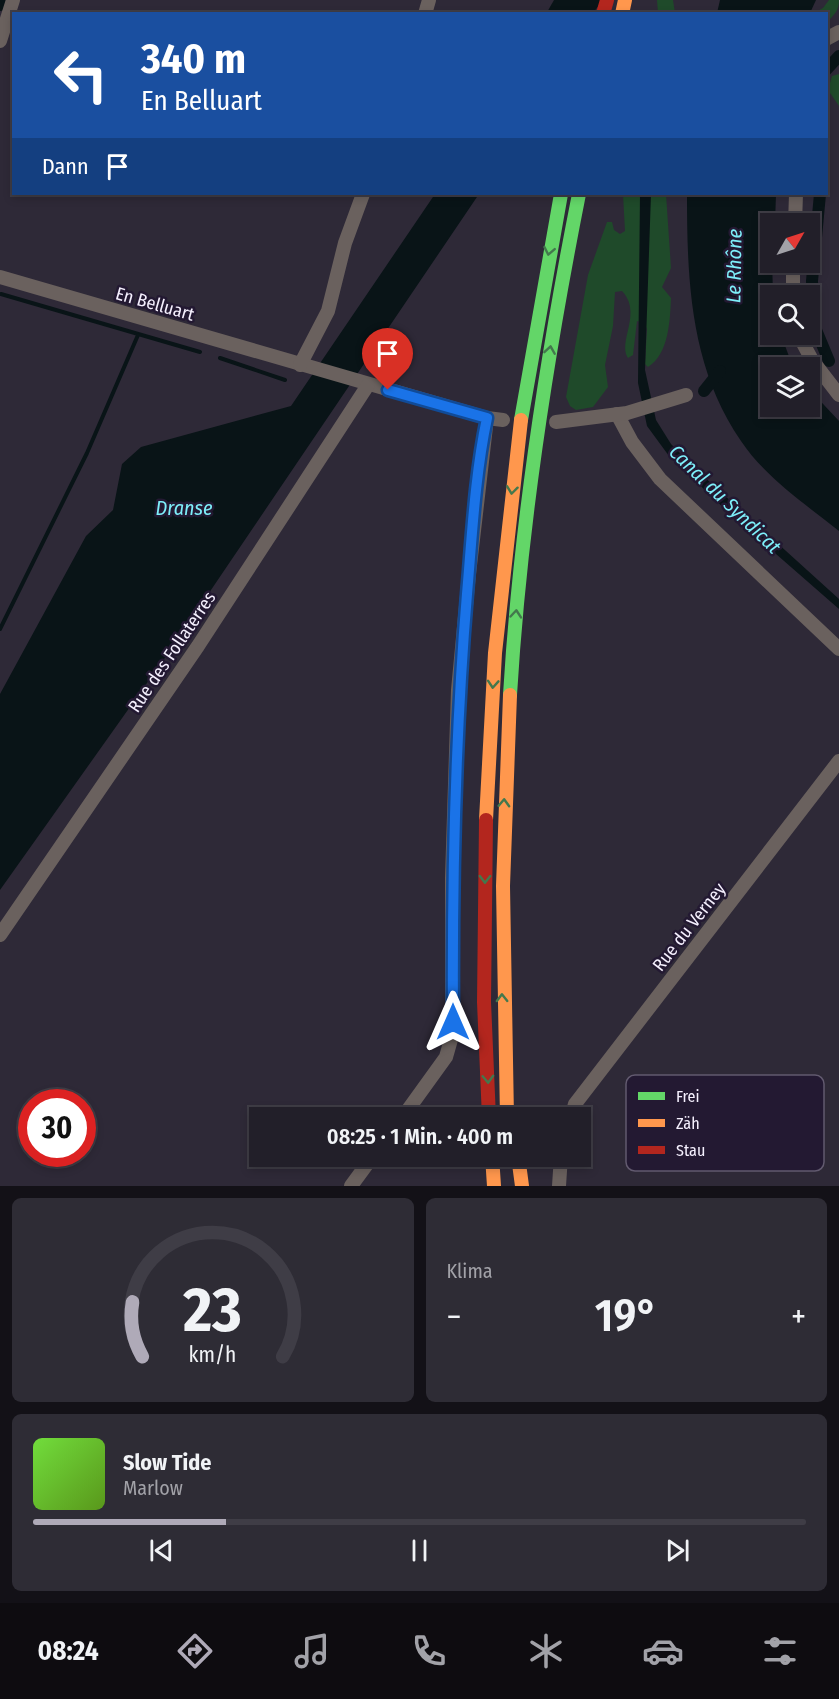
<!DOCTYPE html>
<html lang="de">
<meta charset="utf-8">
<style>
:root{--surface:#221f29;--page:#2e2c35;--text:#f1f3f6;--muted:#a2a2a8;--line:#3f3d46;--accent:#afaab8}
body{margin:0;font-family:"Fira Sans Condensed",sans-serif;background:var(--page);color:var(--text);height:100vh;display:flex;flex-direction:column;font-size:22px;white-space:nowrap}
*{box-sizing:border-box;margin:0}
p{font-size:20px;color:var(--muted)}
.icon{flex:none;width:33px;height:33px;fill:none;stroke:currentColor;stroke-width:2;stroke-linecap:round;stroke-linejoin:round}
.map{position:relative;height:1186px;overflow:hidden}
.details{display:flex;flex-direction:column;gap:12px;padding:12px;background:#131117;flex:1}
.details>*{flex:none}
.hud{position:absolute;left:12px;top:12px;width:816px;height:183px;border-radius:0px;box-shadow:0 3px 9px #0003,0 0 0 2px var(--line);background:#1a4fa0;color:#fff;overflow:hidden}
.needle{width:39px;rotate:51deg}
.tools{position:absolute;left:760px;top:213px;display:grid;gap:12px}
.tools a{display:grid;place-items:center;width:60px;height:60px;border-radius:0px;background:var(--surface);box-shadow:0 3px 9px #0003,0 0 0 2px var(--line);font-size:30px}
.speed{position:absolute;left:18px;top:1089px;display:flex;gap:12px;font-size:30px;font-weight:700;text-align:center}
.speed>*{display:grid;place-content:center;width:78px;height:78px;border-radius:50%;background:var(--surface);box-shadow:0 3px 9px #0003,0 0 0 2px var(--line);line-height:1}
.speed .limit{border:9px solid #d22;background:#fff;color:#111}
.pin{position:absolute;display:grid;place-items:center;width:51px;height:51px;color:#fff;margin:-62px -26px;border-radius:50% 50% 50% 0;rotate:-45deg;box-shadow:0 0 6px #0007}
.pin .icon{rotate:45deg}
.me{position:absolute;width:66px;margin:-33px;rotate:0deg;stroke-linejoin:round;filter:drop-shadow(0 0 4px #0008)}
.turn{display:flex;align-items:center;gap:21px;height:126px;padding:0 30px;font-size:27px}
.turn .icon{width:78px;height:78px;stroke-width:2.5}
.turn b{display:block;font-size:42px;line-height:51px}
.then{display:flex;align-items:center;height:57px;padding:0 30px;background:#0003;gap:12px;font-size:22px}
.big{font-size:45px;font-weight:600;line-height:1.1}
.details .card{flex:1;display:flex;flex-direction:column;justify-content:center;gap:9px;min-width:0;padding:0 21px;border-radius:9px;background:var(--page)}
.details .dial{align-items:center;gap:0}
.dial svg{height:156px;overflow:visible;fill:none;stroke:var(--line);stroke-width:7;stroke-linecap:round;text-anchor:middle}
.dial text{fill:var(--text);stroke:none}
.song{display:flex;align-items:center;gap:18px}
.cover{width:72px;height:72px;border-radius:9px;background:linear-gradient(135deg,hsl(100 70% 55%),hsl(90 70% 35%))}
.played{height:6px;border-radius:3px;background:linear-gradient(90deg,var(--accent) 25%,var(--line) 25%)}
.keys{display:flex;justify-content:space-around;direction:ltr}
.heat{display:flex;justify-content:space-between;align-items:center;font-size:33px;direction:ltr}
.details .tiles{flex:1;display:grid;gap:12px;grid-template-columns:1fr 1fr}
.card:last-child{grid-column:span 2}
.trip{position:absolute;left:249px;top:1107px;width:342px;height:60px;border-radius:0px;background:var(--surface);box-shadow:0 3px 9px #0003,0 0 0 2px var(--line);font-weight:600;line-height:60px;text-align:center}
.tabs{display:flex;height:96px;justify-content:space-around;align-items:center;background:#0e0c10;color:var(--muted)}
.tabs .icon{width:42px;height:42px}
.tabs .on{color:var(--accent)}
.tabs b{font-size:27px;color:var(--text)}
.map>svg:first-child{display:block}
.green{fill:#1f4a2a}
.water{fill:#091417}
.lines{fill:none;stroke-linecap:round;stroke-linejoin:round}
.stream{stroke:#091417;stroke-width:4}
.canal{stroke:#091417;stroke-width:12}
.street{stroke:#6a615e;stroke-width:14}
.fast{stroke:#63d668;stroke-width:14}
.slow{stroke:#ff974d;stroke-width:14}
.jam{stroke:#b3261e;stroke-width:14}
.oneway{stroke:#43784d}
.route-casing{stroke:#114b97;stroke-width:15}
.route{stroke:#1a73e8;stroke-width:10}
.labels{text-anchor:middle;stroke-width:5;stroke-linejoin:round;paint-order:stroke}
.street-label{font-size:18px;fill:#f5f0fe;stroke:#231932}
.water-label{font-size:20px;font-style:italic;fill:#7eeffa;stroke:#231932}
.key{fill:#231932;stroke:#625a6f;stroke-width:1.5}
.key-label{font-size:16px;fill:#f5f0fe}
</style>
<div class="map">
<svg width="839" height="1186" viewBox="0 0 839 1186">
<rect width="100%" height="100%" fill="#2e2937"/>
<g class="green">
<polygon points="657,0 673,0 675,13 658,13"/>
<path d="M829 0H839C839 11 834 15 827 22L826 14 814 13 823 8Z"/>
<polygon points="839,74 839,106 828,90 832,76"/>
<path d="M623 194H666L671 268 662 287 671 298C670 320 669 354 648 367L645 364 647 329 644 323 637 321 633 355 628 358C617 342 643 313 622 291L615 292 613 326 605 365 608 387 593 407 576 410 570 406 566 397 588 275 607 222H612L614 230 620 234 625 231Z"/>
</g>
<g class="water">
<polygon points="554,0 603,0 593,13 546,14"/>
<polygon points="720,0 816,0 810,13 717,13"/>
<polygon points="435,194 479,194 169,652 0,890 0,694 86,536 113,510 122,464 141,447 291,406"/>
<polygon points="640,194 651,194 645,370 656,420 671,444 701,474 839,599 839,609 728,512 669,456 647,426 638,383"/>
<path d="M687 194H776L775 223 771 224 773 295 771 296V334L781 335 793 367 771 368V406H810V390L839 421V531C805 504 765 477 741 441 690 367 687 280 687 194Z"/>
</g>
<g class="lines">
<g class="stream">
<polyline points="1,294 200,352"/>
<polyline points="220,358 285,380"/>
<polyline points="0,629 87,453 138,335"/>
</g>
<g class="canal">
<polyline points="0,5 2,0"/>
<polyline points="826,70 839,56"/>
<polyline points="820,194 812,281 814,325 829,361"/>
<polyline points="704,391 720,371"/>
</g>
<g class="street">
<polyline points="425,14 429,0"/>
<polyline points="826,39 839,32"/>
<polyline points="0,41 13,0"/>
<polyline points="795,224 796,194"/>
<polyline points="793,262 793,296"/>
<polyline points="0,277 487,418 503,420"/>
<polyline points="798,334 812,360 839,395"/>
<polyline points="300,365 328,311 345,243 363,194"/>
<polyline points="617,414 632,442 660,479 839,649"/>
<polyline points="556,422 627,413 686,395"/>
<polyline points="0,935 198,646 368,385"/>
<polyline points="402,1118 446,1057 452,1036 452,878 458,690 469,574 487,418"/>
<polyline points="571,1118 575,1104 839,761"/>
<polyline points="351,1186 373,1156"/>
<polyline points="559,1186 561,1156"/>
</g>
<g class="fast">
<polyline points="521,420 561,194"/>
<path d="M510 695C520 526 546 360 579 194"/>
</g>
<g class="slow">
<polyline points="622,14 625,0"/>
<polyline points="486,820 495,653 521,420"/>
<polyline points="507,1118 503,886 510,695"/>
<polyline points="492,1156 494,1186"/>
<polyline points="518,1156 522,1186"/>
</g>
<g class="jam">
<polyline points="603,14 607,0"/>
<polyline points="486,820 484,1002 489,1118"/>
</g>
</g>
<defs><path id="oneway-chevron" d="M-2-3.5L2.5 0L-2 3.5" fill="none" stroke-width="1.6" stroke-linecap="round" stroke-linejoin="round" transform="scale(1.5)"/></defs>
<g class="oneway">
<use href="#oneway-chevron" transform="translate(549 251) rotate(101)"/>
<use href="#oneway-chevron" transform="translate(550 350) rotate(-81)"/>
<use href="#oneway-chevron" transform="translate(512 490) rotate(97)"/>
<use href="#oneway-chevron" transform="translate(516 614) rotate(-85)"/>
<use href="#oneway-chevron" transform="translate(493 684) rotate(94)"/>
<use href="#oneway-chevron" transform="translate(504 803) rotate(-88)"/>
<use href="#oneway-chevron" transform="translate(485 879) rotate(91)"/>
<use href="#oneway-chevron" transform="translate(502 998) rotate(-91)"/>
<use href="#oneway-chevron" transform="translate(488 1079) rotate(88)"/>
</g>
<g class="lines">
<g class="route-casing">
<path id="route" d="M388 390 487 418C475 475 472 536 467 594 455 737 452 879 453 1022"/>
</g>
<use href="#route" class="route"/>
</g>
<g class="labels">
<g class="street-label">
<text transform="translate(155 304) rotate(16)" y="6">En Belluart</text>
<text transform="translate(172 652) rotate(-56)" y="6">Rue des Follaterres</text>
<text transform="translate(689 927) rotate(-52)" y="6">Rue du Verney</text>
</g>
<g class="water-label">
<text transform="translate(734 266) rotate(-89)" y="7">Le Rhône</text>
<text transform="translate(725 499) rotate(44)" y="7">Canal du Syndicat</text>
<text x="184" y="515">Dranse</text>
</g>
</g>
<rect x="626" y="1075" width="198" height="96" rx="9" class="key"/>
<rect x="638" y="1092" width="27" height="8" fill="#63d668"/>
<rect x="638" y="1119" width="27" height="8" fill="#ff974d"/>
<rect x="638" y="1146" width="27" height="8" fill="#b3261e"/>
<g class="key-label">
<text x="676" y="1102">Frei</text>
<text x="676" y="1129">Zäh</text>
<text x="676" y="1156">Stau</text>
</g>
</svg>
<div class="tools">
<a><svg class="needle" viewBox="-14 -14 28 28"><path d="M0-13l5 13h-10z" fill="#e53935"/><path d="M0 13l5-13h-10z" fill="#a2a2a8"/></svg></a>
<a><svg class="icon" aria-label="search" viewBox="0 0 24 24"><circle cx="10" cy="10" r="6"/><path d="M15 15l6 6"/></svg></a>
<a><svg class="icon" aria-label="layers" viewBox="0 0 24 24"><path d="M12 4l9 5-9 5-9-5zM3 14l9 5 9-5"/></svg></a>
</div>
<div class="speed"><div class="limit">30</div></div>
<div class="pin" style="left:388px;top:390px;background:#d93025"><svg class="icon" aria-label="arrive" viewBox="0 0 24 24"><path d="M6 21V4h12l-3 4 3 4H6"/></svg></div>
<svg class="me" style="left:453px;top:1022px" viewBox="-20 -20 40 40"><path d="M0-17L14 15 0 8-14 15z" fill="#1a73e8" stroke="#fff" stroke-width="4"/></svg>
<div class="trip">08:25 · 1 Min. · 400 m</div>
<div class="hud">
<div class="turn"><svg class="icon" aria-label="left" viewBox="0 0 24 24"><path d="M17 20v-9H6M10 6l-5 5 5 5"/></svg><div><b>340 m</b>En Belluart</div></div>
<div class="then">Dann<svg class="icon" aria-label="arrive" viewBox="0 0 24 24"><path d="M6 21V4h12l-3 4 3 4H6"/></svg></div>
</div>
</div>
<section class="details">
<div class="tiles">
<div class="card dial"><svg viewBox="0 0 100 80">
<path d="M14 69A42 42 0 1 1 86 69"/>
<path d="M14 69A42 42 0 0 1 9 41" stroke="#afaab8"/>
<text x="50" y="56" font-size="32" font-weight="700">23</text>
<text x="50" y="72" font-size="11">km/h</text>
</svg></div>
<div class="card"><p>Klima</p>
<div class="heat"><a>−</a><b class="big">19°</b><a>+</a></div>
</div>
<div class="card">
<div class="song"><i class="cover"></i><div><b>Slow Tide</b><p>Marlow</p></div></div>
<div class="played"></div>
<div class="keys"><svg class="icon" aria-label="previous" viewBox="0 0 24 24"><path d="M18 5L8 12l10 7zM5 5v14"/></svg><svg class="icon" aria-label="pause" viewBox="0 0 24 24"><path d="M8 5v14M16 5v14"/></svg><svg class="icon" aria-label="next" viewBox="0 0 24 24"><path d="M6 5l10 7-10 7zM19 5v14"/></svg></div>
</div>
</div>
</section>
<nav class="tabs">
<b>08:24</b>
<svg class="icon on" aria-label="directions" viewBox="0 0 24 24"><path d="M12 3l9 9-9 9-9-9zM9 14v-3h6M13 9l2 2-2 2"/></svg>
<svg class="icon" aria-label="music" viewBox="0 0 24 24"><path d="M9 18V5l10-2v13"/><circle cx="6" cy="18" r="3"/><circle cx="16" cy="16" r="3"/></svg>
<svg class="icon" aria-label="phone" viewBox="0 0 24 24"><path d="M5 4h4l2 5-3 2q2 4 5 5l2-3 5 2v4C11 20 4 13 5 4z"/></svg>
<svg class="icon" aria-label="climate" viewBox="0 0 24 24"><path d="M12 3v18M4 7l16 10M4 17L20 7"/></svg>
<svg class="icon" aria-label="car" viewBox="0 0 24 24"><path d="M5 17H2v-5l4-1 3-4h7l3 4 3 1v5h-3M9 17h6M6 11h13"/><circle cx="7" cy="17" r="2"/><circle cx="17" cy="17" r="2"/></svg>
<svg class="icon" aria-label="filters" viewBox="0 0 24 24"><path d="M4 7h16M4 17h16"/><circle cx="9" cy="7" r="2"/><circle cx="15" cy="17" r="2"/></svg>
</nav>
